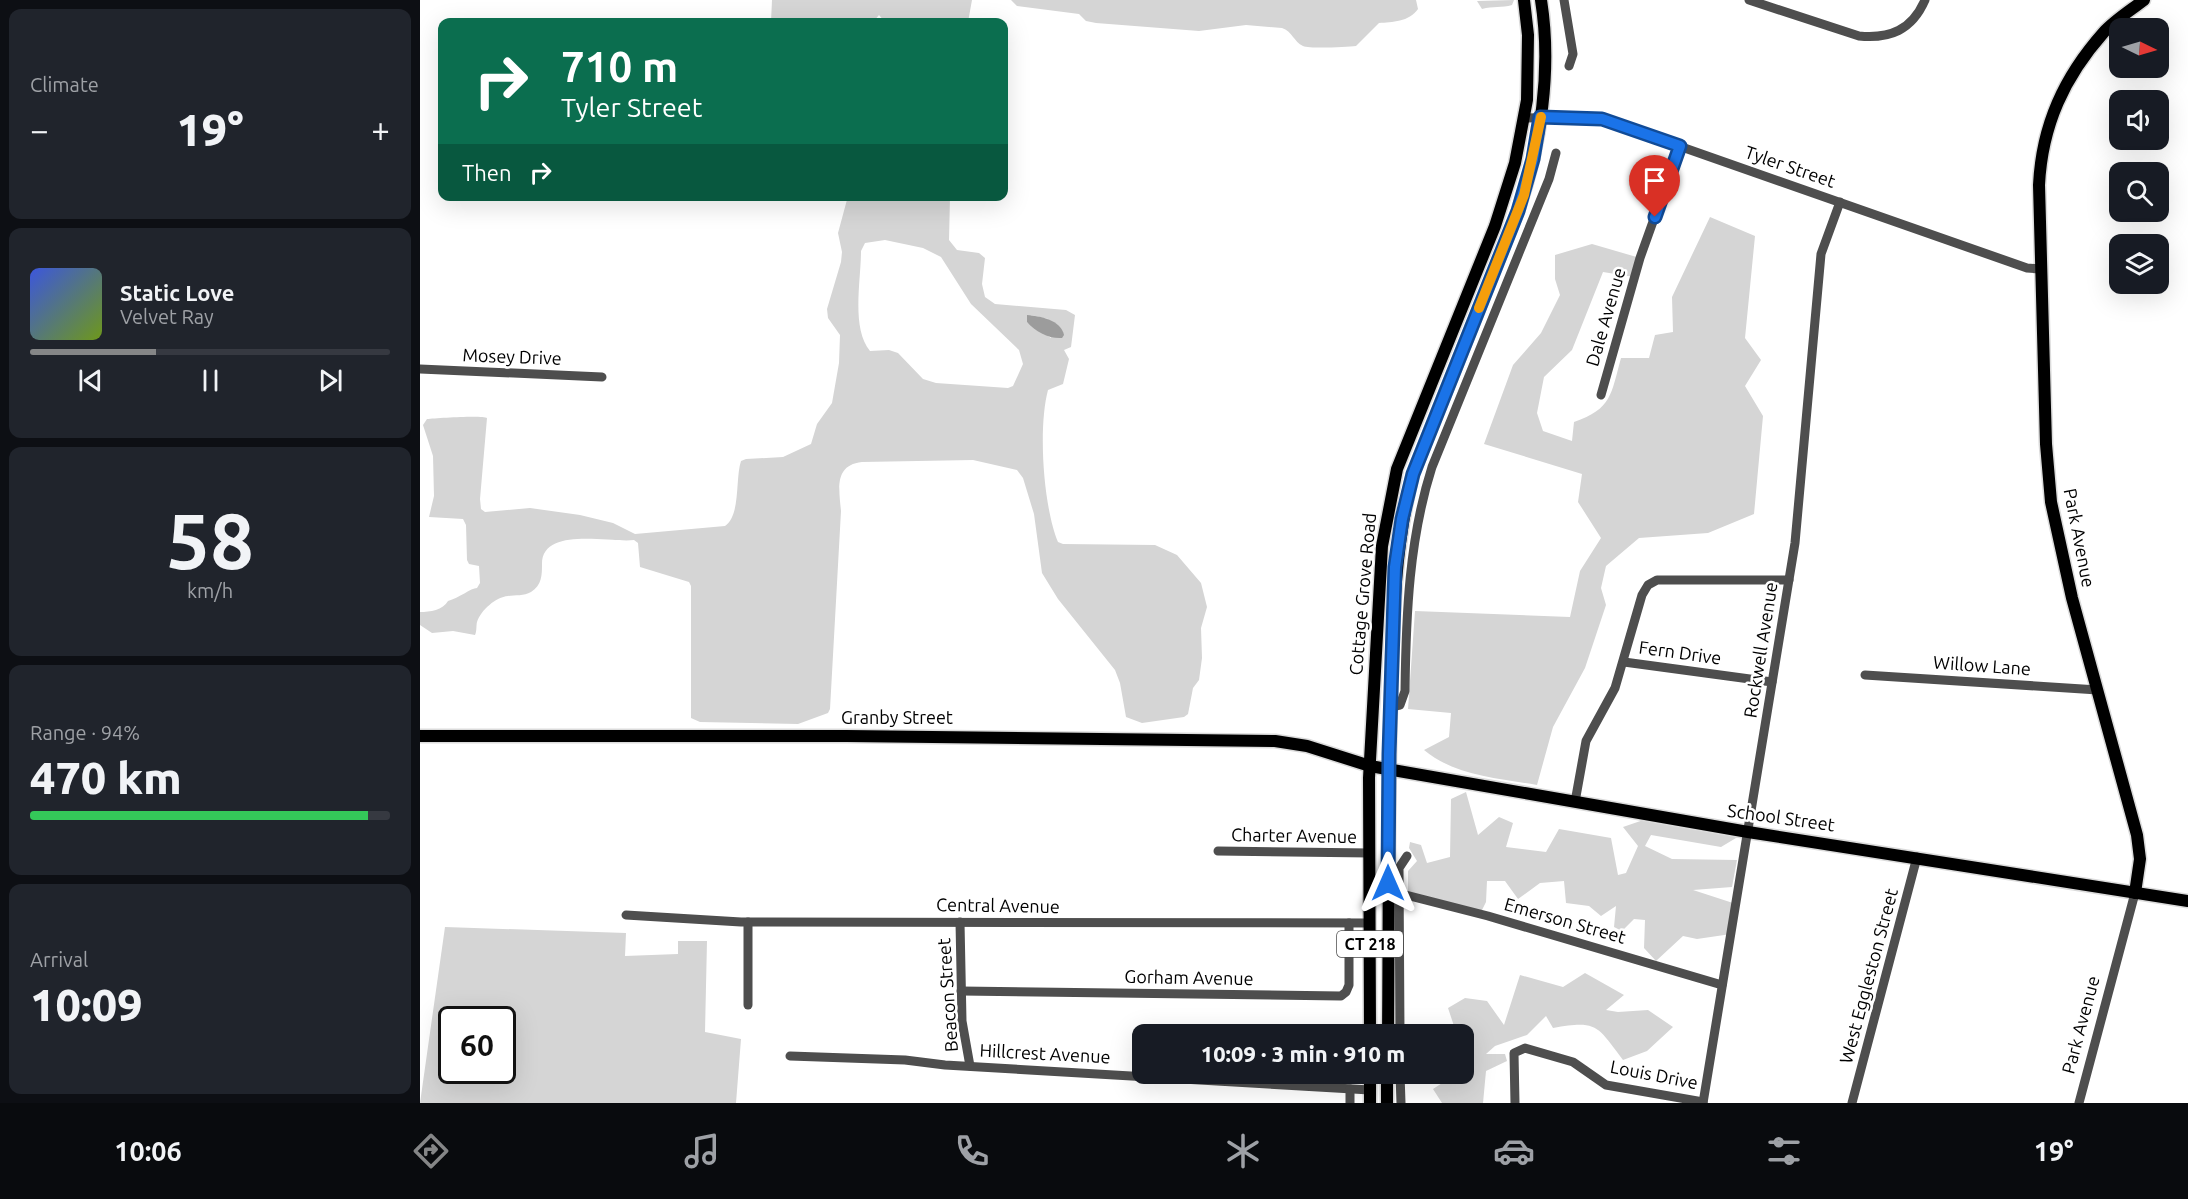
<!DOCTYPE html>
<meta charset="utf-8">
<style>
:root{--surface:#171b24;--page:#20242c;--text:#f1f3f6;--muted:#9ea1a6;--line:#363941;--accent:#858687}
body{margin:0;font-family:Ubuntu,sans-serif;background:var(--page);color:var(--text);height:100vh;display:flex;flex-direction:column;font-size:22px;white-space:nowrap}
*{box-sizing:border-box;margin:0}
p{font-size:20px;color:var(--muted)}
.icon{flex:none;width:33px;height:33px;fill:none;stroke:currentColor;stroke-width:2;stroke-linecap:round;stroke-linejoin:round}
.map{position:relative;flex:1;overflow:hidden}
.details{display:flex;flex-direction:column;gap:9px;padding:9px;background:#0d0f14;width:420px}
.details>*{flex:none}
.guide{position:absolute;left:18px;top:18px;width:570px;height:183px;border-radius:12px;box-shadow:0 6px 24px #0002;background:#0b6e4f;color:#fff;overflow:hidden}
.needle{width:39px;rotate:95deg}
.fabs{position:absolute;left:1689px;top:18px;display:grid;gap:12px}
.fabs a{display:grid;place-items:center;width:60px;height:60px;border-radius:12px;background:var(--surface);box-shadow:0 6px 24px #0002;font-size:30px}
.speed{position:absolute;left:18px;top:1006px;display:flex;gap:12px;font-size:30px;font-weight:700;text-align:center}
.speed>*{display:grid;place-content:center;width:78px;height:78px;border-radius:50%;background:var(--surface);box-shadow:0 6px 24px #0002;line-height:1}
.speed .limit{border:3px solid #111;border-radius:9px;background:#fff;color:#111}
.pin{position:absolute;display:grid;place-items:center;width:51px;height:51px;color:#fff;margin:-62px -26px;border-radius:50% 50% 50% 0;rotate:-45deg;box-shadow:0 0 6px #0007}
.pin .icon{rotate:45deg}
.me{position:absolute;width:66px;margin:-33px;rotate:0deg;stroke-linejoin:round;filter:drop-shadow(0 0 4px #0008)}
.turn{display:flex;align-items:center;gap:21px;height:126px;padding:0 24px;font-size:27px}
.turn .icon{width:78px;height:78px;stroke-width:2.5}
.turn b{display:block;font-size:42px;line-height:51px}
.then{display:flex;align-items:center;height:57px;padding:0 24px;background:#0003;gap:12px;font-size:22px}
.big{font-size:45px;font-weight:800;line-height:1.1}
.details .card{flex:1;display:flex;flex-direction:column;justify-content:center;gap:9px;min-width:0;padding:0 21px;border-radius:12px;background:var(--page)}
.details .dial{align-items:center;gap:0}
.dial b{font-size:78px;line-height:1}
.song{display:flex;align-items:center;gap:18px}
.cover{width:72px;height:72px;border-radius:9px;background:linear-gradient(135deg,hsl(230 70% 55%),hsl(80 70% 35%))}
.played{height:6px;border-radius:3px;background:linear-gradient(90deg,var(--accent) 35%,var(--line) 35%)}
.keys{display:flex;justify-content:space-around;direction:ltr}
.heat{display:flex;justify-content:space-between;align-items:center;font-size:33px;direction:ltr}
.charge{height:9px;border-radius:4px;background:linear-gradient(90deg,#34c759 94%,var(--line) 0)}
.trip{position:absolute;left:712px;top:1024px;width:342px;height:60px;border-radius:12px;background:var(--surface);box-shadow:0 6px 24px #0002;font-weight:800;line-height:60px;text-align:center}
.tab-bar{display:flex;height:96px;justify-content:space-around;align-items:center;background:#090b0e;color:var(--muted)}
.tab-bar .icon{width:42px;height:42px}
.tab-bar .active{color:var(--accent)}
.tab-bar b{font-size:27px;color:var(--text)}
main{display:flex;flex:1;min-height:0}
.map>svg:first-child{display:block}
.green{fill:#d5d5d5;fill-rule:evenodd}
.water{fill:#9c9c9c}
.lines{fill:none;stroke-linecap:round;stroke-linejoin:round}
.major-casing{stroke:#dbdbdb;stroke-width:15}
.minor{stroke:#4e4e4e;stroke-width:9}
.major{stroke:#000;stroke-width:12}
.route-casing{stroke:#114b97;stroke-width:15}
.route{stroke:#1a73e8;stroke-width:10}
.slow{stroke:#f59e0b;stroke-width:10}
.labels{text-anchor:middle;stroke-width:5;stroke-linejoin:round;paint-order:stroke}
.shield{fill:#fff;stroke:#4c4c4c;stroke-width:1.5}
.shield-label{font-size:16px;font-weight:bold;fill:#000}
.street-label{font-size:18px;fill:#000;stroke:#fff}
</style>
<main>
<section class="details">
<div class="card"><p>Climate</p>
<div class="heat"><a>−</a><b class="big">19°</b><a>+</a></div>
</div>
<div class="card">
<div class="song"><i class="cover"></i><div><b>Static Love</b><p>Velvet Ray</p></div></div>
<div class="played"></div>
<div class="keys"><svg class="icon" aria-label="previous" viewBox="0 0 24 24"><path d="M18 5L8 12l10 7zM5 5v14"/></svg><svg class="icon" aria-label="pause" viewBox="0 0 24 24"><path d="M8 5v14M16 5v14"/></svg><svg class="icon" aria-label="next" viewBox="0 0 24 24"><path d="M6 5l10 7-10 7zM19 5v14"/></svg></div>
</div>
<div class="card dial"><b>58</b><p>km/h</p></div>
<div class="card"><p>Range · 94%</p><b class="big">470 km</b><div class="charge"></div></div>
<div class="card"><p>Arrival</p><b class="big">10:09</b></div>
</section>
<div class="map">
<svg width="1768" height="1103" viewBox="0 0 1768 1103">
<rect width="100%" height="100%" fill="#fff"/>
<g class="green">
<polygon points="352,0 552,0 548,22 465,22 459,15 453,22 351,22"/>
<path d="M591 0H996L998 9C989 22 972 22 959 23L936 46C927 47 890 49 883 46 874 42 872 31 862 28L826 25 779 31 676 23 666 21 659 14 597 6Z"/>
<path d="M1094 0 1092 5C1082 8 1073 6 1062 9L1057 1Z"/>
<path d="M428 196 530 197 529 240 537 250 559 253 565 258 562 284 565 297 575 304 646 310 655 315 651 347 644 350 649 359 643 384 628 390C618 427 623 506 638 542L643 544 735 545 757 555 781 583 787 607 781 628 782 658 779 680 773 688 768 714 764 717 722 723 706 717 700 683 695 670 638 599 622 573 614 514 603 478 597 470 553 460 442 462C414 465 419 489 421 511L410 709 408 713 378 724 280 722 271 718V586L269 582 220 567 218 543 214 540C190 543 122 526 122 564 122 575 122 585 111 592 104 596 95 595 88 596 76 597 61 610 57 622 56 626 57 631 55 635L33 631 12 633 0 625V612C10 612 23 610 28 601 39 598 51 588 57 588L60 583 59 566 49 564 47 560 46 525 43 519 9 517 14 496 13 456 3 425 7 419C17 418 63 415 67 418L60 499 61 509 65 512 110 508 160 515 193 523 215 534 305 526C321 515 315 479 321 461L326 459 363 457 391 444 397 424 412 403 419 363 420 335 408 318 407 309 421 262 422 252 418 233ZM465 240 503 248 521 257 551 304 599 350 603 364 593 386 588 388 516 383 503 379 478 353 469 350 450 351C431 328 441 281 441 251L445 243ZM611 315 628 319 631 338 607 322Z"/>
<path d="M1290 217 1335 236 1325 338 1341 360 1325 386 1343 416 1334 514 1288 533 1219 538 1186 566 1181 588 1186 605 1165 668 1133 727 1117 785C1078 778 1035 776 1004 750L1029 737 1031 713 988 709 995 611 1150 617 1160 571 1181 538 1158 502 1162 474 1064 444 1093 365 1121 333 1140 295 1135 279V255L1172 244 1220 258 1214 277 1183 272 1152 350 1124 377 1117 413 1123 431 1152 441 1154 422C1192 409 1191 394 1201 358H1229L1235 335 1253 332 1252 297Z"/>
<polygon points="1046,792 1058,835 1079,817 1093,823 1086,847 1126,852 1139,829 1191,838 1198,875 1206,873 1218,846 1203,827 1235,816 1321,835 1301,847 1231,835 1225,846 1252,859 1317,860 1312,887 1273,890 1316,904 1311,934 1277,939 1263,936 1236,961 1224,948 1225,920 1214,919 1202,931 1194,927 1196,906 1181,916 1169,906 1146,903 1144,881 1120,883 1098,899 1085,881 1067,881 1066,902 1060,914 988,896 988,871 997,861 989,848 990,842 1001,845 1007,863 1030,857 1031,799"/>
<path d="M25 927 206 933 205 956 258 954V941H287L285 1032 321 1039 316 1103H0ZM32 1020H82V1071H32Z"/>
<path d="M1165 973 1204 995 1186 1010 1198 1012 1228 1010 1253 1027 1227 1051 1203 1060C1177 1026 1178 1020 1133 1028L1126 1016 1107 1035 1075 1046 1066 1054H1085L1087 1061 1066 1071 1063 1103H1022L1013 1089 1036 1074H1044V1035H1037L1028 1008 1045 998 1067 1001 1084 1025 1100 975 1143 987Z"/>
</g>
<path class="water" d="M607 315C620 316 641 320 644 335L642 338C629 339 616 332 607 322Z"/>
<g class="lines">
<g class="major-casing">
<g id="major">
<polyline points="0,736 427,736 855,741 887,746 950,766 1328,832 1768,901"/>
<path d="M1715 893 1720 859 1717 835 1652 598 1631 502 1626 444 1619 185C1622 125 1644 77 1684 32 1695 20 1711 10 1724 0"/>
<polyline points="950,1035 949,778 962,546 977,469 1075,226 1095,163 1107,100 1108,35 1104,0"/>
<path d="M968 1035C969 923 968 811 971 699 973 623 974 549 993 474L1098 211C1121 145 1132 69 1121 0"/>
<polyline points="950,1103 950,1074"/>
<polyline points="967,1103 967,1074"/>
</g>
</g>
<g class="minor">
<polyline points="1144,0 1153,54 1149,66"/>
<path d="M1329 0 1439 36C1470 39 1492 30 1505 0"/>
<polyline points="1105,118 1160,117 1182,119 1607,268 1620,269"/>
<polyline points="0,369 182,377"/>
<polyline points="1181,395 1220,258 1260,146"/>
<polyline points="1204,662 1352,682"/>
<polyline points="1445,675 1678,690"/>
<path d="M971 707 980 705 985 691C986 615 989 539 1012 467L1129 179 1136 153"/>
<polyline points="1155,802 1166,741 1195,688 1222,595 1228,585 1237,580 1369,580"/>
<polyline points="798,851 950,853"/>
<polyline points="978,893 1068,916 1302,985"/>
<polyline points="206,915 321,922 950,923"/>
<polyline points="540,922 542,1021 550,1066"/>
<polyline points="541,991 921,996 926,992 929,985 929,923"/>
<polyline points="328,1005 328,922"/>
<polyline points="980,1035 979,868 987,856"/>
<polyline points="370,1056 485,1060 525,1065 950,1090"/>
<polyline points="980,1074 981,1103"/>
<polyline points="930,1103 930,1089"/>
<polyline points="1095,1103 1094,1053 1105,1048 1153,1062 1186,1085 1283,1102"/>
<polyline points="1283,1103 1375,543 1401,254 1420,202"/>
<polyline points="1432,1103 1497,857"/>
<polyline points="1659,1103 1715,893"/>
</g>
<use href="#major" class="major"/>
</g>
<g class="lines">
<g class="route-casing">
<polyline id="route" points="968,883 969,754 975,567 982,519 993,474 1098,211 1113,159 1120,117 1182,119 1260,146 1235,217"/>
</g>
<use href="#route" class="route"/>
<polyline class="slow" points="1059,308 1104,195 1121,117"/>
</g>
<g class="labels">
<rect class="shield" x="917" y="931" width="66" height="26" rx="4.5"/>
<g class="shield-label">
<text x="950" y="950">CT 218</text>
</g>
<g class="street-label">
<text transform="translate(1370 167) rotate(19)" y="6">Tyler Street</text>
<text transform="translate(1186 317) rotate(-74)" y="6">Dale Avenue</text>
<text transform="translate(92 357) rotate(2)" y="6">Mosey Drive</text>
<text transform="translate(1659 538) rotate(79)" y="6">Park Avenue</text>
<text transform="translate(943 594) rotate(-85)" y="6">Cottage Grove Road</text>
<text transform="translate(1341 650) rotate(-81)" y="6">Rockwell Avenue</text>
<text transform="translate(1260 653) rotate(8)" y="6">Fern Drive</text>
<text transform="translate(1562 666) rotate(4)" y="6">Willow Lane</text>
<text x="477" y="724">Granby Street</text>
<text transform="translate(1361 818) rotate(8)" y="6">School Street</text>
<text transform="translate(874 836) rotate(1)" y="6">Charter Avenue</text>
<text transform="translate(578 906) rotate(1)" y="6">Central Avenue</text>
<text transform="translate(1145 921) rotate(16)" y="6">Emerson Street</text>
<text transform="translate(1449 976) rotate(-75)" y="6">West Eggleston Street</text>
<text transform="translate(769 978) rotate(1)" y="6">Gorham Avenue</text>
<text transform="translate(528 995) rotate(-94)" y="6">Beacon Street</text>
<text transform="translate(1661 1025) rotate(-75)" y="6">Park Avenue</text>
<text transform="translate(625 1054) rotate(3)" y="6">Hillcrest Avenue</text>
<text transform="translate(1234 1075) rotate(11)" y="6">Louis Drive</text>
</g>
</g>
</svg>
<div class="fabs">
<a><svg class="needle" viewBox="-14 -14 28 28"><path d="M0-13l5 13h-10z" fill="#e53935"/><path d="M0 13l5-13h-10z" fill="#9ea1a6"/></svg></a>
<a><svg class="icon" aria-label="sound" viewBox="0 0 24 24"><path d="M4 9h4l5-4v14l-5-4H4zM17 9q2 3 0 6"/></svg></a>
<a><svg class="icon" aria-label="search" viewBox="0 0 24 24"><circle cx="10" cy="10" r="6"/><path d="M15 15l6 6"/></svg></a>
<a><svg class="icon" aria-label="layers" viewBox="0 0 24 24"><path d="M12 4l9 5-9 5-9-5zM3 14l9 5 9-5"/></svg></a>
</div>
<div class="speed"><div class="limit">60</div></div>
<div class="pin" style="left:1235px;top:217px;background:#d93025"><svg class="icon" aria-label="arrive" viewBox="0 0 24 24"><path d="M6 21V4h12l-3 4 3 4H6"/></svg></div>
<svg class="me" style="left:968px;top:883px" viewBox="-20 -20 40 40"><path d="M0-17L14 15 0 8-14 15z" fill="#1a73e8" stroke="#fff" stroke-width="4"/></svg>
<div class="trip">10:09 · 3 min · 910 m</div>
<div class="guide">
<div class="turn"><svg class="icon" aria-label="right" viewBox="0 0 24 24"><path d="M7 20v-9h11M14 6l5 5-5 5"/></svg><div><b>710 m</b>Tyler Street</div></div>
<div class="then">Then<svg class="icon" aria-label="right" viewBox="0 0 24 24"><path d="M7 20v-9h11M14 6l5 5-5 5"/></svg></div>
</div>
</div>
</main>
<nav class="tab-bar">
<b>10:06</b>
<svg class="icon active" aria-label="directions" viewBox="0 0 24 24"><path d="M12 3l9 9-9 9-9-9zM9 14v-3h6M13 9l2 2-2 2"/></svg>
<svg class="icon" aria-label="music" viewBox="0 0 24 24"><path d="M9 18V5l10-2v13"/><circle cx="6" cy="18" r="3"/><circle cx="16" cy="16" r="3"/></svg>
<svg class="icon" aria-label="phone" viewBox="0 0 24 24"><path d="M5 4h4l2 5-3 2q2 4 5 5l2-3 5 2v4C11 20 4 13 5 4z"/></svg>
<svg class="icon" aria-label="climate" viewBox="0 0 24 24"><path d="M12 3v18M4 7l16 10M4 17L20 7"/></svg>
<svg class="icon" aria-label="car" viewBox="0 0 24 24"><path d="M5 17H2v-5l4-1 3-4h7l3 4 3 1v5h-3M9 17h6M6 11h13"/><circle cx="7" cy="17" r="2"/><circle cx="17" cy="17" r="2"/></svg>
<svg class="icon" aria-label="filters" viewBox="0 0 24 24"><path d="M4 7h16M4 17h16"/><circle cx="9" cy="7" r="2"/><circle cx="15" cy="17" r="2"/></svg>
<b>19°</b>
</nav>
